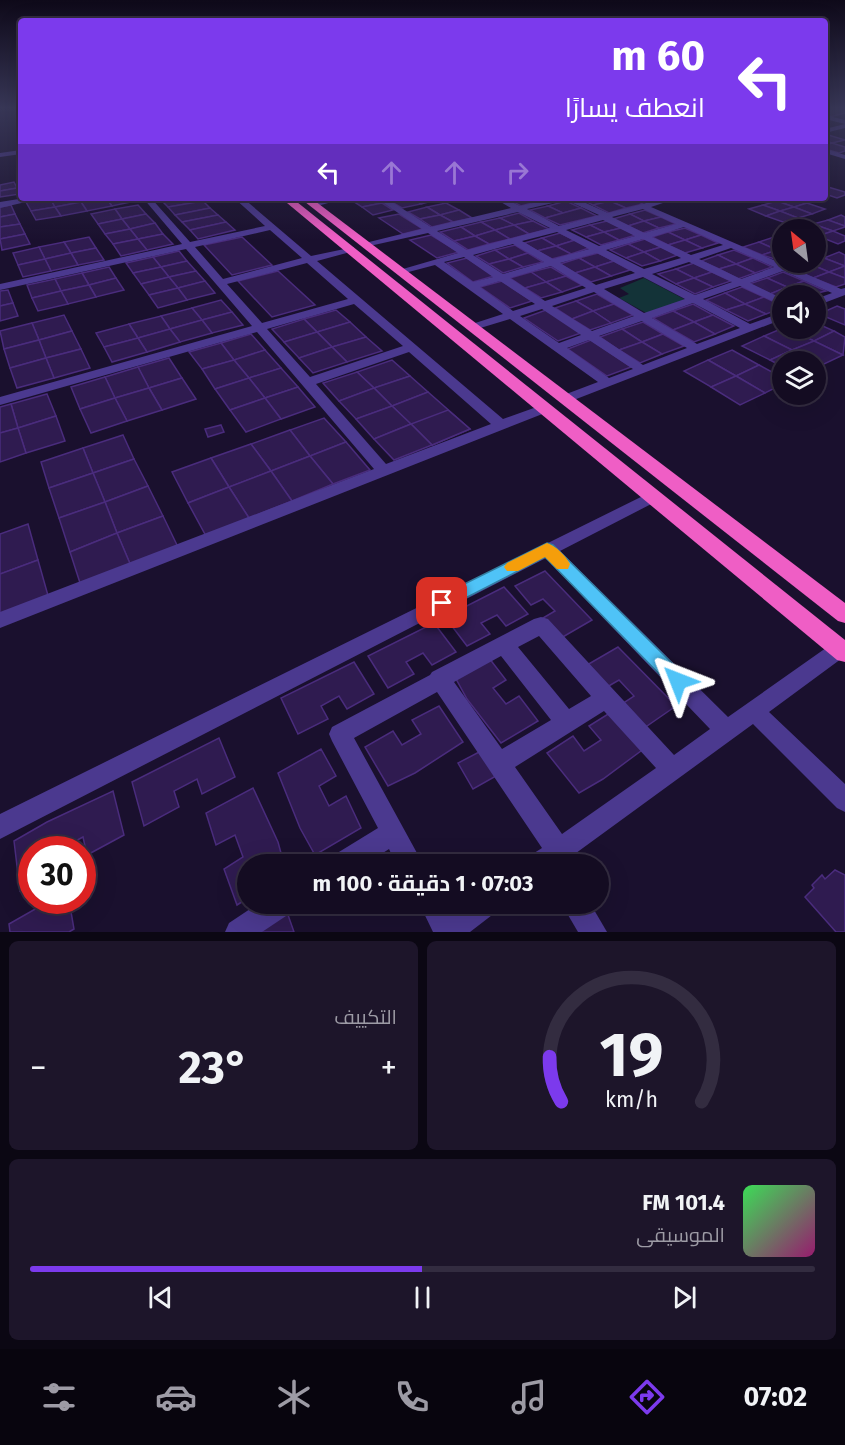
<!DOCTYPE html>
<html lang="ar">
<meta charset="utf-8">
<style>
:root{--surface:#140c22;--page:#1d152a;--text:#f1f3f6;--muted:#9d9ba5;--line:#332c40;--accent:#7c3aed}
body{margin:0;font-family:"Fira Sans",Cairo,sans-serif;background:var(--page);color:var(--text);direction:rtl;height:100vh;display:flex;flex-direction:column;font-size:22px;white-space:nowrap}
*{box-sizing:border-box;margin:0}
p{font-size:20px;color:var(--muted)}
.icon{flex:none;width:33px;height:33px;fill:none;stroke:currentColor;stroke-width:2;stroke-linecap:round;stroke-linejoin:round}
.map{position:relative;height:932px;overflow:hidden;direction:ltr}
.drawer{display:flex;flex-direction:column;gap:9px;padding:9px;background:#0b0713;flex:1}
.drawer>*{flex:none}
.banner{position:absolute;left:18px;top:18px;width:810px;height:183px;border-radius:6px;box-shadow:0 6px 24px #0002,0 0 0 2px var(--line);direction:rtl;background:#7c3aed;color:#fff;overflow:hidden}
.needle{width:39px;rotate:331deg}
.controls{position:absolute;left:772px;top:219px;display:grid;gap:12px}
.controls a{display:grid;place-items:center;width:54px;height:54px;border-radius:50%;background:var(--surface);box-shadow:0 6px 24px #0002,0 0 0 2px var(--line);font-size:30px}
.speed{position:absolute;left:18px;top:836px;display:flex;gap:12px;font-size:30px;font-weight:700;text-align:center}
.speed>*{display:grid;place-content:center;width:78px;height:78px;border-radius:50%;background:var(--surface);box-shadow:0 6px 24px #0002,0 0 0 2px var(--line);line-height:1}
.speed .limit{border:9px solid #d22;background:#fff;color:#111}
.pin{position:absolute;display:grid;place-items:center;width:51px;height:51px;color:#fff;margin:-26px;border-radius:12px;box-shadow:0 3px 9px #0006}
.me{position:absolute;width:66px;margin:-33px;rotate:315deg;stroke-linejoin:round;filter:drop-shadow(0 0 4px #0008)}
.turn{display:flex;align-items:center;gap:21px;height:126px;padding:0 24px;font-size:27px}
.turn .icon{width:78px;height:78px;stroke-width:2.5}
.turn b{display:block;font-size:42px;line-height:51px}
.lanes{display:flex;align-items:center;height:57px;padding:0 24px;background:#0003;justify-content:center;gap:30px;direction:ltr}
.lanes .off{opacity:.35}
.big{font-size:45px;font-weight:700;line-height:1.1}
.drawer .card{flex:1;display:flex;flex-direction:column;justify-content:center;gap:9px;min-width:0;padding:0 21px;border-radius:9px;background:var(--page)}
.drawer .dial{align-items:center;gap:0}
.dial svg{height:156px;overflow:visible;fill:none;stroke:var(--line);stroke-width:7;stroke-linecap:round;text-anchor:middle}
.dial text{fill:var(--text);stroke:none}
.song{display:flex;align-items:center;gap:18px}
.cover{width:72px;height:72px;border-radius:9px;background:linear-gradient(135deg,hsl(130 70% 55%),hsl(320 70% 35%))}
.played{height:6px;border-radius:3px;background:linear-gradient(90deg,var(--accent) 50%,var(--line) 50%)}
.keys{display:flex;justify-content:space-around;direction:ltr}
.heat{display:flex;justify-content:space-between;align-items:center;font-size:33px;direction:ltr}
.drawer .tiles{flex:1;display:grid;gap:9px;grid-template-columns:1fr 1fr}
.card:last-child{grid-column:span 2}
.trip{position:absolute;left:237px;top:854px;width:372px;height:60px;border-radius:30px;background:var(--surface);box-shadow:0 6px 24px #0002,0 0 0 2px var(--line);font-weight:700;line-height:60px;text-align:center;direction:rtl}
.tab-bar{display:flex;height:96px;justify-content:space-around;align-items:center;background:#08050e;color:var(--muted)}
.tab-bar .icon{width:42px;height:42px}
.tab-bar .selected{color:var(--accent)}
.tab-bar b{font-size:27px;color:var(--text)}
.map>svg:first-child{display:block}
.green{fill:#133338}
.building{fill:#2f1b50;stroke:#4a2c7d;stroke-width:1.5}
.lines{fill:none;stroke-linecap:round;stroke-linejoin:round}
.minor{fill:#4b398f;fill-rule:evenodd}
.trunk{fill:#ef5ec5;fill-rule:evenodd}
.route{fill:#4fc3f7;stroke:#337fa1;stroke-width:1.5}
.slow{fill:#f59e0b}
</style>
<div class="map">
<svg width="845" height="932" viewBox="0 0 845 932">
<rect width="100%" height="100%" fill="#1a102e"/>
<polygon class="green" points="644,278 686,300 648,314 619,298 629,294 620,288"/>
<g class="building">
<polygon points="825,109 845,109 845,113 830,117 825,115"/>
<polygon points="825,134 845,140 832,143 825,141"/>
<polygon points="832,143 845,147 845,151 839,153 825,149 825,145"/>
<polygon points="14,182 17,188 0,191 0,185"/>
<polygon points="828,187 845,192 845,195 837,198 825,194 825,188"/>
<polygon points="17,188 20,194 0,197 0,191"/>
<polygon points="50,198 55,207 31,211 26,202"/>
<polygon points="50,198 78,198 81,202 55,207"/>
<polygon points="106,198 132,198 135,201 112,206"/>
<polygon points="106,198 112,206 87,211 81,202"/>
<polygon points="174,198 200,198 203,201 168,207 161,200"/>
<polygon points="362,198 374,198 382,203 362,207 351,200"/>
<polygon points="412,198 438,198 440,199 421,204"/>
<polygon points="412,198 421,204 402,208 390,201"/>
<polygon points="506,198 533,198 539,201 521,206"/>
<polygon points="578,198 603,198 610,201 593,205"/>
<polygon points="622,198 630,198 643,204 626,208 610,201"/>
<polygon points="787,198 793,198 807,203 794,207 777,201"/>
<polygon points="203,201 210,208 175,215 168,207"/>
<polygon points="566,201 581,208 563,213 548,206"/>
<polygon points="610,201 626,208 609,213 593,205"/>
<polygon points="777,201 794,207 780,211 763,205"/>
<polygon points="81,202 87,211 61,216 55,207"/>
<polygon points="382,203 393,210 373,215 362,207"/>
<polygon points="446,203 459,210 440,215 427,207"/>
<polygon points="807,203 825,209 812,214 794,207"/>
<polygon points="11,205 15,214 0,217 0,207"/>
<polygon points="138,205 146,214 122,219 115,209"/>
<polygon points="763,205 780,211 766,216 749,209"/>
<polygon points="548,206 563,213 545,218 530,210"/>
<polygon points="55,207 61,216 36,220 31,211"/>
<polygon points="427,207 440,215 420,219 408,212"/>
<polygon points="794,207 812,214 798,218 780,211"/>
<polygon points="210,208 218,215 182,222 175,215"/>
<polygon points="581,208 597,216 560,225 545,218"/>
<polygon points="115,209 122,219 98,224 91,214"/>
<polygon points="459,210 472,218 453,222 440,215"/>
<polygon points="645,210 661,217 644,221 630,214"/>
<polygon points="780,211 798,218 783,222 766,216"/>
<polygon points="519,213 533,221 514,225 500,218"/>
<polygon points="15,214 20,224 0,227 0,217"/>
<polygon points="146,214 155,223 130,229 122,219"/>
<polygon points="399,214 423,229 403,234 379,218"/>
<polygon points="630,214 644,221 628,226 613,219"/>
<polygon points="218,215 226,222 190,230 182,222"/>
<polygon points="440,215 453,222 432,227 420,219"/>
<polygon points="841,215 845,217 845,226 828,220"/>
<polygon points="661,217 676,224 659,228 644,221"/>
<polygon points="500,218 514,225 495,230 481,222"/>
<polygon points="122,219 130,229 105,234 98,224"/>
<polygon points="828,220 845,226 845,227 833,231 813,224"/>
<polygon points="533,221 549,229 529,234 514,225"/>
<polygon points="607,221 621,228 604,232 590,225"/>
<polygon points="644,221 659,228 643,233 628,226"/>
<polygon points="226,222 235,230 198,239 190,230"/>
<polygon points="481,222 495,230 475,236 461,227"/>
<polygon points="155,223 163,234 138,239 130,229"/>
<polygon points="20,224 25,234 0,239 0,227"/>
<polygon points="813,224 833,231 818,236 816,230 799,229"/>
<polygon points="514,225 529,234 510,239 495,230"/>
<polygon points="590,225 604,232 586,237 572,230"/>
<polygon points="461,227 475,236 454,241 440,232"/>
<polygon points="621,228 636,235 619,240 604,232"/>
<polygon points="685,228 701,235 685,240 668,232"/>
<polygon points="130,229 138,239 113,244 105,234"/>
<polygon points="495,230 510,239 489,244 475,236"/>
<polygon points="833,231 845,236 845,241 838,244 818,236"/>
<polygon points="604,232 619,240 601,245 586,237"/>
<polygon points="668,232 685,240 668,245 652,237"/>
<polygon points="560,233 575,240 556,246 542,238"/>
<polygon points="25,234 30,244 2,250 0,239"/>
<polygon points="163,234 173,244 147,250 138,239"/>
<polygon points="431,235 459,252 437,258 410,240"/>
<polygon points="701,235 718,243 702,248 685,240"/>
<polygon points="475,236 489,244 468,250 454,241"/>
<polygon points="89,237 96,248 71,253 64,242"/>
<polygon points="242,237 272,265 232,275 204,245"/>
<polygon points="774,237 783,241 783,248 777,250 759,242"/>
<polygon points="542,238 556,246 537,251 524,243"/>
<polygon points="138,239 147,250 121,256 113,244"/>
<polygon points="645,239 661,247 644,252 628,244"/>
<polygon points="575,240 589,248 571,254 556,246"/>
<polygon points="685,240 702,248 685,253 668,245"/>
<polygon points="64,242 71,253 45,259 39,247"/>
<polygon points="759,242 777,250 762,255 743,247"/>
<polygon points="628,244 644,252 626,258 610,250"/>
<polygon points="515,245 528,253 509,259 495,250"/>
<polygon points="556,246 571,254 552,259 537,251"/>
<polygon points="39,247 45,259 18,265 13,253"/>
<polygon points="661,247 678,255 660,261 644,252"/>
<polygon points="96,248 104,260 78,265 71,253"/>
<polygon points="495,250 509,259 489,264 476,256"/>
<polygon points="734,250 753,258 736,264 718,255"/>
<polygon points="777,250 783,252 784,262 762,255"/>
<polygon points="179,251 187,261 161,267 153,257"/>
<polygon points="644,252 660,261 642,266 626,258"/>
<polygon points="839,252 845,255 845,266 824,258"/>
<polygon points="71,253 78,265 51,271 45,259"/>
<polygon points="528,253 543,262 523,267 509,259"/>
<polygon points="598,253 614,261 595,267 579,258"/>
<polygon points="718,255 736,264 719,269 701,261"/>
<polygon points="153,257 161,267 133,273 126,263"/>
<polygon points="467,258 494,276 473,282 447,263"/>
<polygon points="579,258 595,267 575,273 560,264"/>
<polygon points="753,258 772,267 755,273 736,264"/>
<polygon points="824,258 845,266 829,272 808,263"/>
<polygon points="45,259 51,271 23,277 18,265"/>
<polygon points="509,259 523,267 503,273 489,264"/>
<polygon points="187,261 196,271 169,277 161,267"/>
<polygon points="614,261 630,270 611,276 595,267"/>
<polygon points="694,263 712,272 694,278 676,269"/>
<polygon points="808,263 829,272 813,278 792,269"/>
<polygon points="736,264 755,273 738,279 719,269"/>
<polygon points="845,266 845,278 829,272"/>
<polygon points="109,267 116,278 89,285 82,273"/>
<polygon points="161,267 169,277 141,284 133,273"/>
<polygon points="551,267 566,276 546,282 531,272"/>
<polygon points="595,267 611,276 591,282 575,273"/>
<polygon points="676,269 694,278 676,284 658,274"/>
<polygon points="196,271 205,281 178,288 169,277"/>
<polygon points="278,271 315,305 272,317 238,281"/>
<polygon points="531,272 546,282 525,288 510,278"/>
<polygon points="712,272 731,281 713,287 694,278"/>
<polygon points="783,272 804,281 787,287 767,278"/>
<polygon points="829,272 845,278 845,284 836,287 813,278"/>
<polygon points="82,273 89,285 61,291 55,279"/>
<polygon points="566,276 582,285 562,292 546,282"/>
<polygon points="169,277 178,288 149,295 141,284"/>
<polygon points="116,278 124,290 96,297 89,285"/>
<polygon points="694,278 713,287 695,294 676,284"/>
<polygon points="767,278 787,287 770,294 749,284"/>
<polygon points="55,279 61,291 32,298 27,285"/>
<polygon points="205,281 215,293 187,300 178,288"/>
<polygon points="502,281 532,301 510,308 480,287"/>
<polygon points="804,281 826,291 805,296 787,287"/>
<polygon points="546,282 562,292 541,298 525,288"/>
<polygon points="89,285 96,297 68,304 61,291"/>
<polygon points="742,287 764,297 745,304 725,293"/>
<polygon points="787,287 805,296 783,296 783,300 770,294"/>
<polygon points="178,288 187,300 158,308 149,295"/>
<polygon points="8,290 13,303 0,306 0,291"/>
<polygon points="61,291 68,304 38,311 32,298"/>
<polygon points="725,293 745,304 726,310 706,300"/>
<polygon points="597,294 614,304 593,311 576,301"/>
<polygon points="764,297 783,306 783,308 766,314 745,304"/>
<polygon points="221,300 232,312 202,320 192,308"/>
<polygon points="576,301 593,311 572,319 555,308"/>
<polygon points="13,303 18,316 0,321 0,306"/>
<polygon points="614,304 633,315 611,323 593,311"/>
<polygon points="693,304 713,315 694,322 673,311"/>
<polygon points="745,304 766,314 748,321 726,310"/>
<polygon points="837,306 845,309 845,325 819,314"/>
<polygon points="192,308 202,320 170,329 161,316"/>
<polygon points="336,310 350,322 317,332 304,319"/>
<polygon points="546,310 581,333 558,341 524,318"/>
<polygon points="593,311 611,323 590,330 572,319"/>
<polygon points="673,311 694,322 673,330 653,318"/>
<polygon points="232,312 243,325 212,333 202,320"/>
<polygon points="64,315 72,331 39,340 32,323"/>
<polygon points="713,315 734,326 715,334 694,322"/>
<polygon points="161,316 170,329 138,338 129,324"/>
<polygon points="304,319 317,332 284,342 272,329"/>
<polygon points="202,320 212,333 180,342 170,329"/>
<polygon points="350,322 366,337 332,347 317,332"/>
<polygon points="643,322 663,334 642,342 622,329"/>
<polygon points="694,322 715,334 694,342 673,330"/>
<polygon points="32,323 39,340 4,349 0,331"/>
<polygon points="816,323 834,331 814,341 788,328 816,328"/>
<polygon points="129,324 138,338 104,347 96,333"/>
<polygon points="783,328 788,328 814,341 792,350 764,336"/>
<polygon points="170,329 180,342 147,352 138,338"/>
<polygon points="622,329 642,342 619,350 600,337"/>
<polygon points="72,331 81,349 46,358 39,340"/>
<polygon points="834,331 845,337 843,355 814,341"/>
<polygon points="317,332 332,347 299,358 284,342"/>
<polygon points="251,334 265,350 234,360 221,343"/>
<polygon points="663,334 684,346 662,354 642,342"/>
<polygon points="764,336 792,350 770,360 742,346"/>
<polygon points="366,337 382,351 347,362 332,347"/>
<polygon points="138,338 147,352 112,362 104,347"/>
<polygon points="39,340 46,358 10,368 4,349"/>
<polygon points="591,340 631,367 607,376 568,349"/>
<polygon points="814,341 843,355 822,365 792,350"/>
<polygon points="642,342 662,354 640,363 619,350"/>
<polygon points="221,343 234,360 202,369 189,352"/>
<polygon points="332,347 347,362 313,373 299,358"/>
<polygon points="81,349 90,368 54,378 46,358"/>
<polygon points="265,350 281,368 249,378 234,360"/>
<polygon points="732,350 759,365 736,376 708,360"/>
<polygon points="792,350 814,362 783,362 783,367 770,360"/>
<polygon points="46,358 54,378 17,388 10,368"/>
<polygon points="169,358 182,378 149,388 138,367"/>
<polygon points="234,360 249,378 215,389 202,369"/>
<polygon points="392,360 410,376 374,388 357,372"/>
<polygon points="708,360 736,376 711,387 684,371"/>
<polygon points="759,365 783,378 783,384 765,393 736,376"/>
<polygon points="138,367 149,388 115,398 105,377"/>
<polygon points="281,368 298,387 265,398 249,378"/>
<polygon points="357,372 374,388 339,401 323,383"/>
<polygon points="410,376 428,392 392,406 374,388"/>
<polygon points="736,376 765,393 740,405 711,387"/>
<polygon points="105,377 115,398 80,409 71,387"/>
<polygon points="182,378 196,399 162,410 149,388"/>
<polygon points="249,378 265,398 230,410 215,389"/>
<polygon points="298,387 315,407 281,419 265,398"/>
<polygon points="149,388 162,410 127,421 115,398"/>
<polygon points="374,388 392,406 356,419 339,401"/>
<polygon points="428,392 470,429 432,445 392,406"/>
<polygon points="47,394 56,416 18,428 11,404"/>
<polygon points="115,398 127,421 91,433 80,409"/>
<polygon points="265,398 281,419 246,432 230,410"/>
<polygon points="11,404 18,428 0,433 0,407"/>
<polygon points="392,406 411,424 374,439 356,419"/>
<polygon points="448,410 470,429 432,445 411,424"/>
<polygon points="56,416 65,441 26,453 18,428"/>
<polygon points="324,418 346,442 310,456 290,430"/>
<polygon points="411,424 432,445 394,460 374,439"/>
<polygon points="221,425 224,432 208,437 205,429"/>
<polygon points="18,428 26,453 0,462 0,433"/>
<polygon points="290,430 310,456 271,471 251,444"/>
<polygon points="123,435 134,459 93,473 83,448"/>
<polygon points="346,442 370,470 333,484 310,456"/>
<polygon points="251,444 271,471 229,487 211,458"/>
<polygon points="83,448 93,473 49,488 41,462"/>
<polygon points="310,456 333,484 292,501 271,471"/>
<polygon points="211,458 229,487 188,503 172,472"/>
<polygon points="134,459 148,486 105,502 93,473"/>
<polygon points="271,471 292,501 249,518 229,487"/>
<polygon points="93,473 105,502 59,518 49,488"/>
<polygon points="148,486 163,516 117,533 105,502"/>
<polygon points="229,487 249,518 206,536 188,503"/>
<polygon points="105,502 117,533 70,552 59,518"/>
<polygon points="163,516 178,547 131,566 117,533"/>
<polygon points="28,524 38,560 0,574 0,534"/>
<polygon points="117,533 131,566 81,586 70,552"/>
<polygon points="38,560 49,599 0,619 0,574"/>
<polygon points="545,571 592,620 561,638 543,618 555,611 543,599 531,605 515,586"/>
<polygon points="504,587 528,614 506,626 497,615 481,623 490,634 467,646 445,617"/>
<polygon points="434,623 456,652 432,665 423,653 406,662 414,674 388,688 368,656"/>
<polygon points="618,647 676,706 644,728 622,704 634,696 619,680 607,687 587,665"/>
<polygon points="489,658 506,680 493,688 506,704 519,696 538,721 501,743 467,699 455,677"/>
<polygon points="354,662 374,694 347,709 339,696 321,706 328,719 298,734 281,698"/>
<polygon points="439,706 463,742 415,773 388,786 365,747 393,731 402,745 421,734 412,720"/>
<polygon points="613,711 645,748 603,779 579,793 547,753 573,736 584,751 601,740 589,726"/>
<polygon points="219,738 235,777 202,794 197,779 174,791 179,807 144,826 132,782"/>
<polygon points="321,749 336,776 319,786 329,806 346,796 361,828 315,855 300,828 278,773"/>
<polygon points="481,751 496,776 473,789 458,763"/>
<polygon points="253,788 278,842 284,864 248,864 248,898 237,905 224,869 243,857 235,835 216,845 206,813"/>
<polygon points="113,791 124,835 87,855 83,837 61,849 32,849 32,885 20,891 14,841 47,822"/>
<polygon points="835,870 845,875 845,932 836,932 805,897 814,888 812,885 822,875 825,879"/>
<polygon points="51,900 69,900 74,929 69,932 10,932 9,924"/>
<polygon points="287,912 294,932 255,932"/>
</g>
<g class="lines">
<g class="minor">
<polygon points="825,115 845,120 845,124 825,119"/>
<polygon points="845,124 845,128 825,133 825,129"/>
<polygon points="825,149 845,155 845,159 825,153"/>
<polygon points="21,150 21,154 0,157 0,153"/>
<polygon points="25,198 43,198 0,208 0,202"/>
<path d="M143 198H151L190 242 265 226 234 198H243L311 256 354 247V251L317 261 503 419 545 404 552 408 550 411 0 628V612L374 469 257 332 0 405V397L252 326 186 249 0 290V284L182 244ZM270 230 302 258 223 279 195 247ZM307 263 348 299 262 323 227 284ZM354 304 403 346 310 377 267 329ZM409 352 491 424 386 464 316 384Z"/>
<polygon points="330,198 346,198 314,207 310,204"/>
<path d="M376 198H386L431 227 511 208 494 198H504L520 206 554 198H575L608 213 665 198H678L651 207 841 289 845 288V295L816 306V299L832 293 783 271 750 283 783 299V306L740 286 703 299 750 324 783 312V319L566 403 559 399 561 396 598 382 510 319 477 329H469V325L503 314 435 265 401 274 396 271 458 253 428 233 365 247V243L422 229ZM566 200 599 215 559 226 527 209ZM643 209 676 224 644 233 612 217ZM518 212 550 228 467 250 437 231ZM603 220 635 236 599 246 566 230ZM684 227 723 245 691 255 652 237ZM557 232 589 249 553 259 522 241ZM643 239 681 258 644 269 606 250ZM513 244 544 262 503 274 473 255ZM731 248 774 267 741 279 699 259ZM597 253 635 273 596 285 560 263ZM464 257 493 277 473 282 444 262ZM689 262 732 282 695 295 652 274ZM551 266 586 288 545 301 510 278ZM643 277 685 299 644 313 604 289ZM500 281 535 304 513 311 480 287ZM594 292 634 316 592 331 552 306ZM693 303 740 328 697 344 652 318ZM542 309 581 335 559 343 520 316ZM642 321 687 348 643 365 599 336ZM589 340 633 369 609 378 567 348Z"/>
<path d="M653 491 659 492 661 496 659 500 560 551 728 717 833 643 840 641 845 642V656L769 712 845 784V812L837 808 753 724 561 864H527L531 855 542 848 437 692 354 738 423 864H396L389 849 366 864H330L334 855 378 828 332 741 329 734 332 727 430 675 432 672 534 619 541 617 548 619 674 755 710 729 546 558 0 839V814ZM539 636 591 696 569 709 518 647ZM501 656 551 720 502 749 454 682ZM604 711 656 768 562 834 515 767Z"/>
<polygon points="259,903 296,903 292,912 262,932 225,932 229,923"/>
<polygon points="419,903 446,903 451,913 465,903 500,903 496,912 470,932 433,932"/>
<polygon points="561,903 590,903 607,932 578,932"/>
</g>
<g class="trunk">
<polygon points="281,198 292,198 845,640 845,662 837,660"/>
<polygon points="300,198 311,198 845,603 845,623 838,621"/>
</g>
</g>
<linearGradient id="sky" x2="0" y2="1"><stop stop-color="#0e0919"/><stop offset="0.45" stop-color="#383757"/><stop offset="1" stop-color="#383757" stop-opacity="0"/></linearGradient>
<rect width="845" height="240" fill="url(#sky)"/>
<polygon class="route" points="547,543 553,545 684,675 687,681 684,686 678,689 671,686 545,557 448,607 436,607 434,603 436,598"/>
<path class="slow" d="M547 543C556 546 566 556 570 564L568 569H557L545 557 518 571H507L504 567 507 563Z"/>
</svg>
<div class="controls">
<a><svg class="needle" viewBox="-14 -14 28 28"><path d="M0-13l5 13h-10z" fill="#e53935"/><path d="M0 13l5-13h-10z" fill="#9d9ba5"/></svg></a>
<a><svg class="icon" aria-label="sound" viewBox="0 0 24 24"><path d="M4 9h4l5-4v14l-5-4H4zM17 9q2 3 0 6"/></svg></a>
<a><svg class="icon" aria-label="layers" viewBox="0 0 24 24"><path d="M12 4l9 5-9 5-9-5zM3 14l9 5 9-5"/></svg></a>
</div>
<div class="speed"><div class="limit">30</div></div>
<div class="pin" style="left:442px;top:603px;background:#d93025"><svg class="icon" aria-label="arrive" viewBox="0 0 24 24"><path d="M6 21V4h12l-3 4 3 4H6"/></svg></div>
<svg class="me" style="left:678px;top:681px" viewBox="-20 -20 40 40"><path d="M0-17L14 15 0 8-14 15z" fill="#4fc3f7" stroke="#fff" stroke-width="4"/></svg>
<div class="trip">07:03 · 1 دقيقة · 100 m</div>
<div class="banner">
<div class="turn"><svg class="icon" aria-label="left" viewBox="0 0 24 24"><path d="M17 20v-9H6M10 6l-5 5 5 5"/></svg><div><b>60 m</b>انعطف يسارًا</div></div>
<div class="lanes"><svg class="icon" aria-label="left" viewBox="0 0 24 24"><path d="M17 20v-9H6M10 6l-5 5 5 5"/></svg><svg class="icon off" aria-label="ahead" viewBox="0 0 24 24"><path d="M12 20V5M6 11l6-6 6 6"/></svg><svg class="icon off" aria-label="ahead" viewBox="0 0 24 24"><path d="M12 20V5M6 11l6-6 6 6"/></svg><svg class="icon off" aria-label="right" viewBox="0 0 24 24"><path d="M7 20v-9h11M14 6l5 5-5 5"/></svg></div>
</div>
</div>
<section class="drawer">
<div class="tiles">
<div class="card dial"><svg viewBox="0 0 100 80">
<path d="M14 69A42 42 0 1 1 86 69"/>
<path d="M14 69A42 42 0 0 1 8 46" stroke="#7c3aed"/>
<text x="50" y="56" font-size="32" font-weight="700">19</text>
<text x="50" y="72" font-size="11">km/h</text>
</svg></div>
<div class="card"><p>التكييف</p>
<div class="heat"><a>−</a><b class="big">23°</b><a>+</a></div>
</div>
<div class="card">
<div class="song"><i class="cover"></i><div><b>101.4 FM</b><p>الموسيقى</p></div></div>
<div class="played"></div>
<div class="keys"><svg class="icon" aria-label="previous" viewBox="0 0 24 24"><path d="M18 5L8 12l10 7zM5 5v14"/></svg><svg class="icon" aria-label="pause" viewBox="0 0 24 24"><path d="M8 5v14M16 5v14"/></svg><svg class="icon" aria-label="next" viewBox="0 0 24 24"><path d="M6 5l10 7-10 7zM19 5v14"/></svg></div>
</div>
</div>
</section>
<nav class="tab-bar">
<b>07:02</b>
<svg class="icon selected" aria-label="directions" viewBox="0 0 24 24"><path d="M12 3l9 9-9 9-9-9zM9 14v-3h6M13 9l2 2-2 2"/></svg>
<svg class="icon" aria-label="music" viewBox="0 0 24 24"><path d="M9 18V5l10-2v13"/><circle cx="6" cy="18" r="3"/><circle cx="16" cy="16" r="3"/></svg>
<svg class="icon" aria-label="phone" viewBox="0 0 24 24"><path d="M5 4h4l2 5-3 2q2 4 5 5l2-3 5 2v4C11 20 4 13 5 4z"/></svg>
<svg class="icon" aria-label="climate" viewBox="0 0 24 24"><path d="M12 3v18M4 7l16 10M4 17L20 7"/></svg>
<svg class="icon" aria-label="car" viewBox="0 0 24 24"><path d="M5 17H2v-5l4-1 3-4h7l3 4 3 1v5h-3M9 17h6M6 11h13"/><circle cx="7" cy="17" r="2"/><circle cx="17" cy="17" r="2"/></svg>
<svg class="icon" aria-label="filters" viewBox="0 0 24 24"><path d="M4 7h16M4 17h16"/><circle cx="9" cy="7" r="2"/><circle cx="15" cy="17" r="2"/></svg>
</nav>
